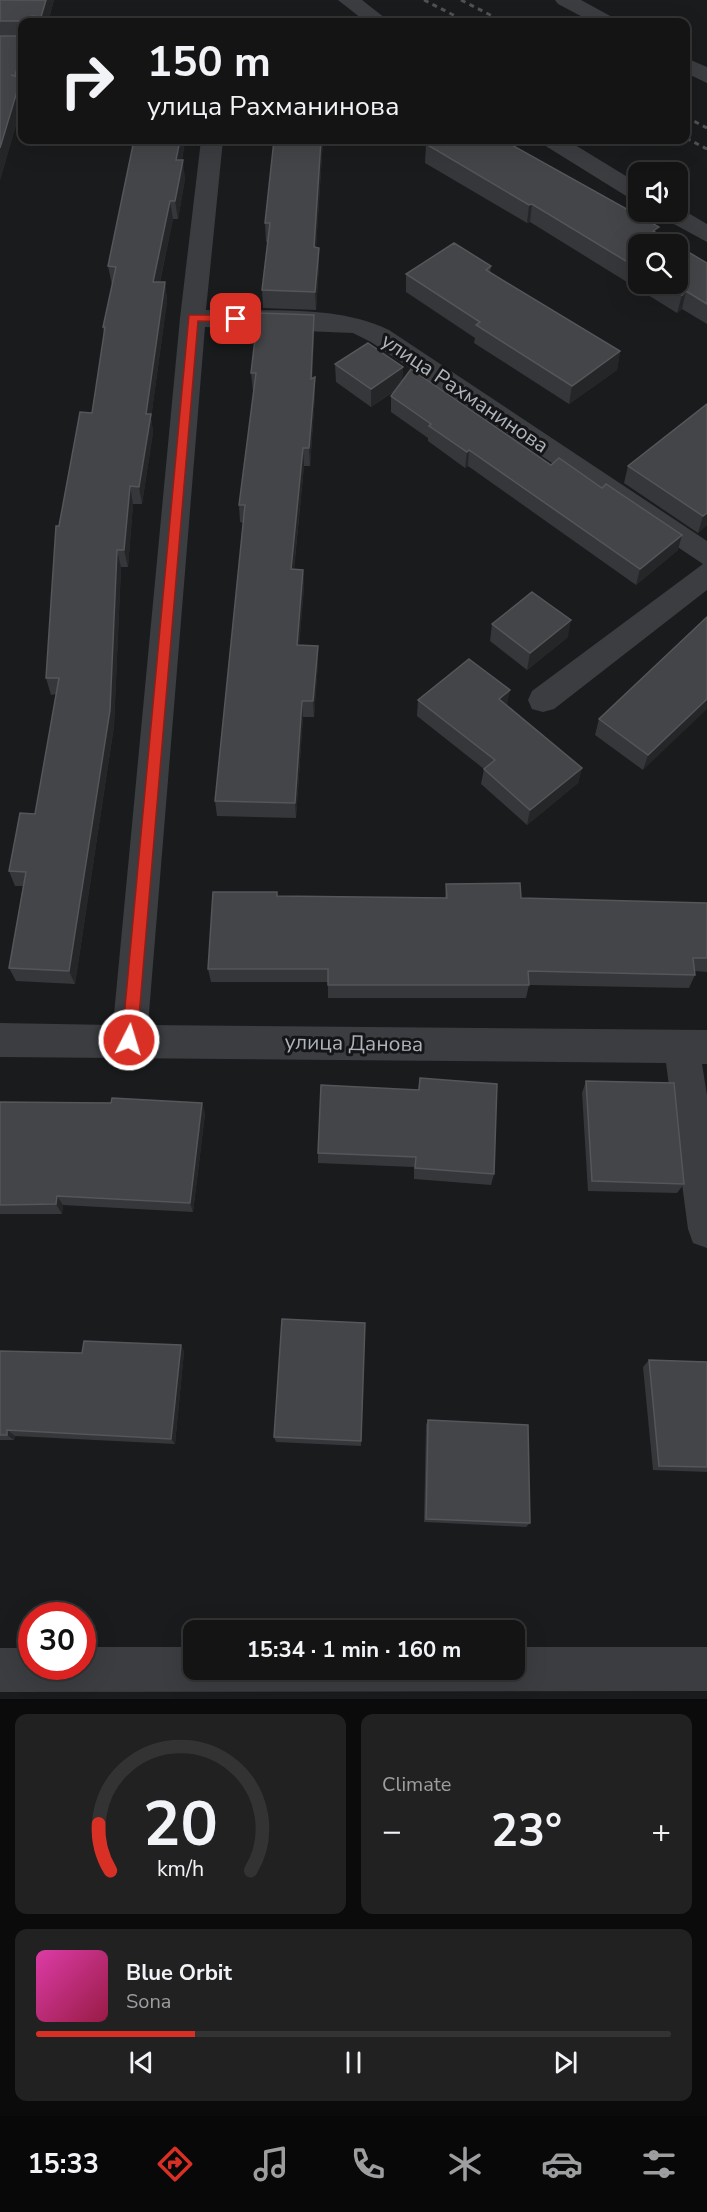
<!DOCTYPE html>
<meta charset="utf-8">
<style>
:root{--surface:#141415;--page:#212122;--text:#f1f3f6;--muted:#9d9ea0;--line:#333334;--accent:#d93025}
body{margin:0;font-family:"Nunito Sans",sans-serif;background:var(--page);color:var(--text);height:100vh;display:flex;flex-direction:column;font-size:22px;white-space:nowrap}
*{box-sizing:border-box;margin:0}
p{font-size:20px;color:var(--muted)}
.icon{flex:none;width:33px;height:33px;fill:none;stroke:currentColor;stroke-width:2;stroke-linecap:round;stroke-linejoin:round}
.map{position:relative;height:1699px;overflow:hidden}
.details{display:flex;flex-direction:column;gap:15px;padding:15px;background:#0b0b0c;flex:1}
.details>*{flex:none}
.banner{position:absolute;left:18px;top:18px;width:672px;height:126px;border-radius:12px;box-shadow:0 6px 24px #0002,0 0 0 2px var(--line);background:#141415;color:var(--text);overflow:hidden}
.fabs{position:absolute;left:628px;top:162px;display:grid;gap:12px}
.fabs a{display:grid;place-items:center;width:60px;height:60px;border-radius:12px;background:var(--surface);box-shadow:0 6px 24px #0002,0 0 0 2px var(--line);font-size:30px}
.speed{position:absolute;left:18px;top:1602px;display:flex;gap:12px;font-size:30px;font-weight:700;text-align:center}
.speed>*{display:grid;place-content:center;width:78px;height:78px;border-radius:50%;background:var(--surface);box-shadow:0 6px 24px #0002,0 0 0 2px var(--line);line-height:1}
.speed .limit{border:9px solid #d22;background:#fff;color:#111}
.pin{position:absolute;display:grid;place-items:center;width:51px;height:51px;color:#fff;margin:-26px;border-radius:12px;box-shadow:0 3px 9px #0006}
.me{position:absolute;width:66px;margin:-33px;rotate:5deg;stroke-linejoin:round;filter:drop-shadow(0 0 4px #0008)}
.turn{display:flex;align-items:center;gap:21px;height:126px;padding:0 30px;font-size:27px}
.turn .icon{width:78px;height:78px;stroke-width:2.5}
.turn b{display:block;font-size:42px;line-height:51px}
.big{font-size:45px;font-weight:700;line-height:1.1}
.details .tile{flex:1;display:flex;flex-direction:column;justify-content:center;gap:9px;min-width:0;padding:0 21px;border-radius:12px;background:var(--page)}
.details .dial{align-items:center;gap:0}
.dial svg{height:156px;overflow:visible;fill:none;stroke:var(--line);stroke-width:7;stroke-linecap:round;text-anchor:middle}
.dial text{fill:var(--text);stroke:none}
.song{display:flex;align-items:center;gap:18px}
.cover{width:72px;height:72px;border-radius:9px;background:linear-gradient(135deg,hsl(320 70% 55%),hsl(340 70% 35%))}
.played{height:6px;border-radius:3px;background:linear-gradient(90deg,var(--accent) 25%,var(--line) 25%)}
.keys{display:flex;justify-content:space-around;direction:ltr}
.heat{display:flex;justify-content:space-between;align-items:center;font-size:33px;direction:ltr}
.details .tiles{flex:1;display:grid;gap:15px;grid-template-columns:1fr 1fr}
.tile:last-child{grid-column:span 2}
.trip{position:absolute;left:183px;top:1620px;width:342px;height:60px;border-radius:12px;background:var(--surface);box-shadow:0 6px 24px #0002,0 0 0 2px var(--line);font-weight:700;line-height:60px;text-align:center}
.menu{display:flex;height:96px;justify-content:space-around;align-items:center;background:#080808;color:var(--muted)}
.menu .icon{width:42px;height:42px}
.menu .current{color:var(--accent)}
.menu b{font-size:27px;color:var(--text)}
.map>svg:first-child{display:block}
.lines{fill:none;stroke-linecap:round;stroke-linejoin:round}
.street{fill:#3b3d41;fill-rule:evenodd}
.rail{stroke:#4f5156;stroke-width:3;stroke-dasharray:5 4.5;stroke-linecap:butt}
.wall{fill:#36373a}
.shaded-wall{fill:#252628}
.building{fill:#434548;stroke:#54565a;stroke-width:1.5}
.route{fill:#d93025;stroke:#8d1f18;stroke-width:1.5}
.labels{text-anchor:middle;stroke-width:6;stroke-linejoin:round;paint-order:stroke}
.street-label{font-size:21px;fill:#aeb4bb;stroke:#151517}
</style>
<div class="map">
<svg width="707" height="1699" viewBox="0 0 707 1699">
<rect width="100%" height="100%" fill="#1a1b1c"/>
<g class="lines">
<g class="street">
<polygon points="338,0 362,0 390,22 366,22"/>
<polygon points="555,0 581,0 614,18 618,22 592,22 558,4"/>
<polygon points="686,58 707,67 707,83 686,73"/>
<path d="M201 140H223L206 310C265 312 336 304 389 330L707 541V590L554 709 543 712 532 709 528 700 532 691 703 564 371 342 353 333 205 327 148 1025 707 1030V1064H702L707 1095V1248L693 1243 688 1229 666 1063 0 1057V1023L113 1025 180 318Z"/>
<polygon points="541,140 567,140 639,184 639,201 631,199 544,145"/>
<polygon points="678,207 707,224 707,242 661,217 657,212 678,212"/>
<polygon points="82,1647 194,1647 194,1670 514,1670 514,1647 707,1647 707,1691 0,1692 0,1648 32,1648 32,1666 82,1666"/>
</g>
<g class="rail">
<polyline points="424,0 467,22"/>
<polyline points="461,0 504,22"/>
<polyline points="686,117 707,128"/>
<polyline points="686,138 707,149"/>
</g>
</g>
<g class="wall">
<polygon points="0,0 54,0 48,22 22,22 22,104 0,180"/>
<polygon points="323,140 316,247 319,248 319,266 316,310 263,308 262,290 268,242 266,242 265,223"/>
<polygon points="185,142 182,160 185,179 178,219 173,219 160,282 165,282 167,301 151,418 153,432 142,504 133,504 128,567 121,567 114,726 75,984 16,981 9,968 23,886 15,886 9,871 35,814 56,694 51,695 46,678 59,526 92,413 104,334 103,327 112,285 108,266"/>
<polygon points="426,144 639,244 639,284 678,284 707,263 707,324 682,309 677,313 530,222 527,223 425,163"/>
<polygon points="491,266 490,273 620,351 617,370 569,404 474,343 475,338 406,292 406,274"/>
<polygon points="314,334 312,378 315,377 315,395 310,466 304,466 294,570 303,570 304,587 299,645 318,662 314,717 303,717 296,818 217,816 215,801 244,523 240,522 239,505 254,391 253,391 251,373"/>
<polygon points="335,364 403,367 402,380 551,465 678,550 636,585 468,466 465,468 428,441 428,438 391,412 391,396 396,390 371,407 336,382"/>
<polygon points="707,404 707,525 698,533 624,483 628,466"/>
<polygon points="707,617 643,770 595,735 599,719"/>
<polygon points="492,624 568,637 527,670 490,641"/>
<polygon points="418,700 507,705 582,768 578,783 527,825 481,784 484,769 417,716"/>
<polygon points="446,884 521,898 707,903 707,972 695,971 695,975 689,988 529,985 526,998 328,998 328,982 211,982 208,969 278,896 445,898"/>
<polygon points="420,1078 494,1174 491,1185 414,1179 414,1167 318,1163 318,1153 418,1090"/>
<polygon points="586,1081 684,1184 677,1193 588,1191 582,1093"/>
<polygon points="0,1102 202,1103 205,1114 193,1212 63,1205 62,1214 0,1214"/>
<polygon points="365,1323 361,1446 276,1442 274,1437"/>
<polygon points="181,1345 184,1352 175,1444 15,1436 14,1440 0,1440 0,1351 82,1353"/>
<polygon points="649,1360 707,1362 707,1472 653,1470 643,1367"/>
<polygon points="428,1420 530,1523 526,1527 424,1522 426,1425"/>
</g>
<g class="shaded-wall">
<polygon points="46,0 54,0 48,22 42,22 41,17"/>
<polygon points="22,49 22,104 0,180 0,148 18,89 15,76"/>
<polygon points="180,140 185,140 185,142 178,179 176,160"/>
<polygon points="321,140 323,140 315,266 314,247"/>
<polygon points="183,160 185,179 178,219 175,201"/>
<polygon points="170,201 173,219 156,300 153,282"/>
<polygon points="532,204 530,222 527,223 529,205"/>
<polygon points="319,248 319,266 316,310 315,292"/>
<polygon points="165,282 167,301 151,418 153,432 142,504 139,487 146,414"/>
<polygon points="686,291 682,309 677,313 682,295"/>
<polygon points="314,315 314,334 312,397 311,379"/>
<polygon points="620,351 617,370 569,404 572,386"/>
<polygon points="403,367 402,385 371,407 371,389"/>
<polygon points="315,377 315,395 310,466 309,448"/>
<polygon points="303,448 304,466 292,587 291,569"/>
<polygon points="469,450 468,466 465,468 467,452"/>
<polygon points="130,486 133,504 128,567 124,550"/>
<polygon points="707,513 707,525 698,533 703,516"/>
<polygon points="682,535 678,550 636,585 640,569"/>
<polygon points="117,550 121,567 114,726 75,984 69,971"/>
<polygon points="303,570 304,587 298,662 297,645"/>
<polygon points="571,620 568,637 527,670 530,653"/>
<polygon points="318,646 318,662 314,717 313,701"/>
<polygon points="510,690 507,706 499,699"/>
<polygon points="707,699 707,709 643,770 648,755"/>
<polygon points="302,701 303,717 296,818 295,803"/>
<polygon points="582,768 578,783 527,825 530,810"/>
<polygon points="202,1103 205,1114 193,1212 190,1203"/>
<polygon points="57,1196 63,1205 62,1214 56,1204"/>
<polygon points="181,1345 184,1352 175,1444 171,1439"/>
<polygon points="7,1430 15,1436 14,1440 7,1435"/>
</g>
<g class="building">
<polygon points="0,0 46,0 41,17 32,16 30,22 22,22 22,49 15,76 11,75 21,78 0,148 0,36 20,36 20,21 0,21"/>
<polygon points="134,140 180,140 176,160 183,160 175,201 170,201 153,282 165,282 146,414 151,414 139,487 130,486 124,550 117,550 110,710 69,971 9,968 26,872 9,871 20,813 35,814 59,678 46,678 56,526 59,526 80,412 92,413 105,327 103,327 116,267 108,266"/>
<polygon points="274,140 321,140 314,247 319,248 315,292 262,290 270,223 265,223"/>
<polygon points="434,140 503,140 659,227 653,231 676,244 639,244 639,269 532,204 529,205 426,144"/>
<polygon points="454,243 491,266 486,270 620,351 572,386 476,325 480,322 406,274"/>
<polygon points="678,246 707,263 707,304 686,291 682,295 664,284 678,284"/>
<polygon points="258,313 314,315 311,379 315,377 309,448 303,448 291,569 303,570 297,645 318,646 313,701 302,701 295,803 215,801 245,505 239,505 256,373 251,373"/>
<polygon points="368,343 403,367 371,389 335,364"/>
<polygon points="411,369 551,465 559,458 602,488 606,484 682,535 640,569 469,450 467,452 429,426 431,424 391,396"/>
<polygon points="707,404 707,513 703,516 628,466"/>
<polygon points="532,592 571,620 530,653 492,624"/>
<polygon points="707,617 707,699 648,755 599,719"/>
<polygon points="469,659 510,690 499,699 582,768 530,810 484,769 495,760 418,700"/>
<polygon points="520,883 521,898 707,903 707,958 693,958 695,975 528,971 529,985 328,985 328,969 208,969 213,892 277,892 277,896 447,898 446,884"/>
<polygon points="420,1078 497,1084 494,1174 415,1168 416,1157 318,1153 321,1085 419,1090"/>
<polygon points="586,1081 674,1083 684,1184 592,1181"/>
<polygon points="112,1098 202,1103 190,1203 57,1196 56,1204 0,1205 0,1102 111,1103"/>
<polygon points="282,1319 365,1323 361,1441 274,1437"/>
<polygon points="84,1341 181,1345 171,1439 7,1430 7,1435 0,1435 0,1351 82,1353"/>
<polygon points="649,1360 707,1362 707,1467 659,1466"/>
<polygon points="428,1420 528,1425 530,1523 426,1519"/>
</g>
<polygon class="route" points="189,315 236,315 241,319 236,322 198,321 137,1040 129,1047 122,1040"/>
<g class="labels">
<g class="street-label">
<text transform="translate(465 393) rotate(34)" y="7">улица Рахманинова</text>
<text transform="translate(354 1043) rotate(1)" y="7">улица Данова</text>
</g>
</g>
</svg>
<div class="fabs">
<a><svg class="icon" aria-label="sound" viewBox="0 0 24 24"><path d="M4 9h4l5-4v14l-5-4H4zM17 9q2 3 0 6"/></svg></a>
<a><svg class="icon" aria-label="search" viewBox="0 0 24 24"><circle cx="10" cy="10" r="6"/><path d="M15 15l6 6"/></svg></a>
</div>
<div class="speed"><div class="limit">30</div></div>
<div class="pin" style="left:236px;top:319px;background:#d93025"><svg class="icon" aria-label="arrive" viewBox="0 0 24 24"><path d="M6 21V4h12l-3 4 3 4H6"/></svg></div>
<svg class="me" style="left:129px;top:1040px" viewBox="-20 -20 40 40"><circle r="17" fill="#d93025" stroke="#fff" stroke-width="3"/><path d="M0-11L8 9 0 5-8 9z" fill="#fff"/></svg>
<div class="trip">15:34 · 1 min · 160 m</div>
<div class="banner">
<div class="turn"><svg class="icon" aria-label="right" viewBox="0 0 24 24"><path d="M7 20v-9h11M14 6l5 5-5 5"/></svg><div><b>150 m</b>улица Рахманинова</div></div>
</div>
</div>
<section class="details">
<div class="tiles">
<div class="tile dial"><svg viewBox="0 0 100 80">
<path d="M14 69A42 42 0 1 1 86 69"/>
<path d="M14 69A42 42 0 0 1 8 45" stroke="#d93025"/>
<text x="50" y="56" font-size="32" font-weight="700">20</text>
<text x="50" y="72" font-size="11">km/h</text>
</svg></div>
<div class="tile"><p>Climate</p>
<div class="heat"><a>−</a><b class="big">23°</b><a>+</a></div>
</div>
<div class="tile">
<div class="song"><i class="cover"></i><div><b>Blue Orbit</b><p>Sona</p></div></div>
<div class="played"></div>
<div class="keys"><svg class="icon" aria-label="previous" viewBox="0 0 24 24"><path d="M18 5L8 12l10 7zM5 5v14"/></svg><svg class="icon" aria-label="pause" viewBox="0 0 24 24"><path d="M8 5v14M16 5v14"/></svg><svg class="icon" aria-label="next" viewBox="0 0 24 24"><path d="M6 5l10 7-10 7zM19 5v14"/></svg></div>
</div>
</div>
</section>
<nav class="menu">
<b>15:33</b>
<svg class="icon current" aria-label="directions" viewBox="0 0 24 24"><path d="M12 3l9 9-9 9-9-9zM9 14v-3h6M13 9l2 2-2 2"/></svg>
<svg class="icon" aria-label="music" viewBox="0 0 24 24"><path d="M9 18V5l10-2v13"/><circle cx="6" cy="18" r="3"/><circle cx="16" cy="16" r="3"/></svg>
<svg class="icon" aria-label="phone" viewBox="0 0 24 24"><path d="M5 4h4l2 5-3 2q2 4 5 5l2-3 5 2v4C11 20 4 13 5 4z"/></svg>
<svg class="icon" aria-label="climate" viewBox="0 0 24 24"><path d="M12 3v18M4 7l16 10M4 17L20 7"/></svg>
<svg class="icon" aria-label="car" viewBox="0 0 24 24"><path d="M5 17H2v-5l4-1 3-4h7l3 4 3 1v5h-3M9 17h6M6 11h13"/><circle cx="7" cy="17" r="2"/><circle cx="17" cy="17" r="2"/></svg>
<svg class="icon" aria-label="filters" viewBox="0 0 24 24"><path d="M4 7h16M4 17h16"/><circle cx="9" cy="7" r="2"/><circle cx="15" cy="17" r="2"/></svg>
</nav>
